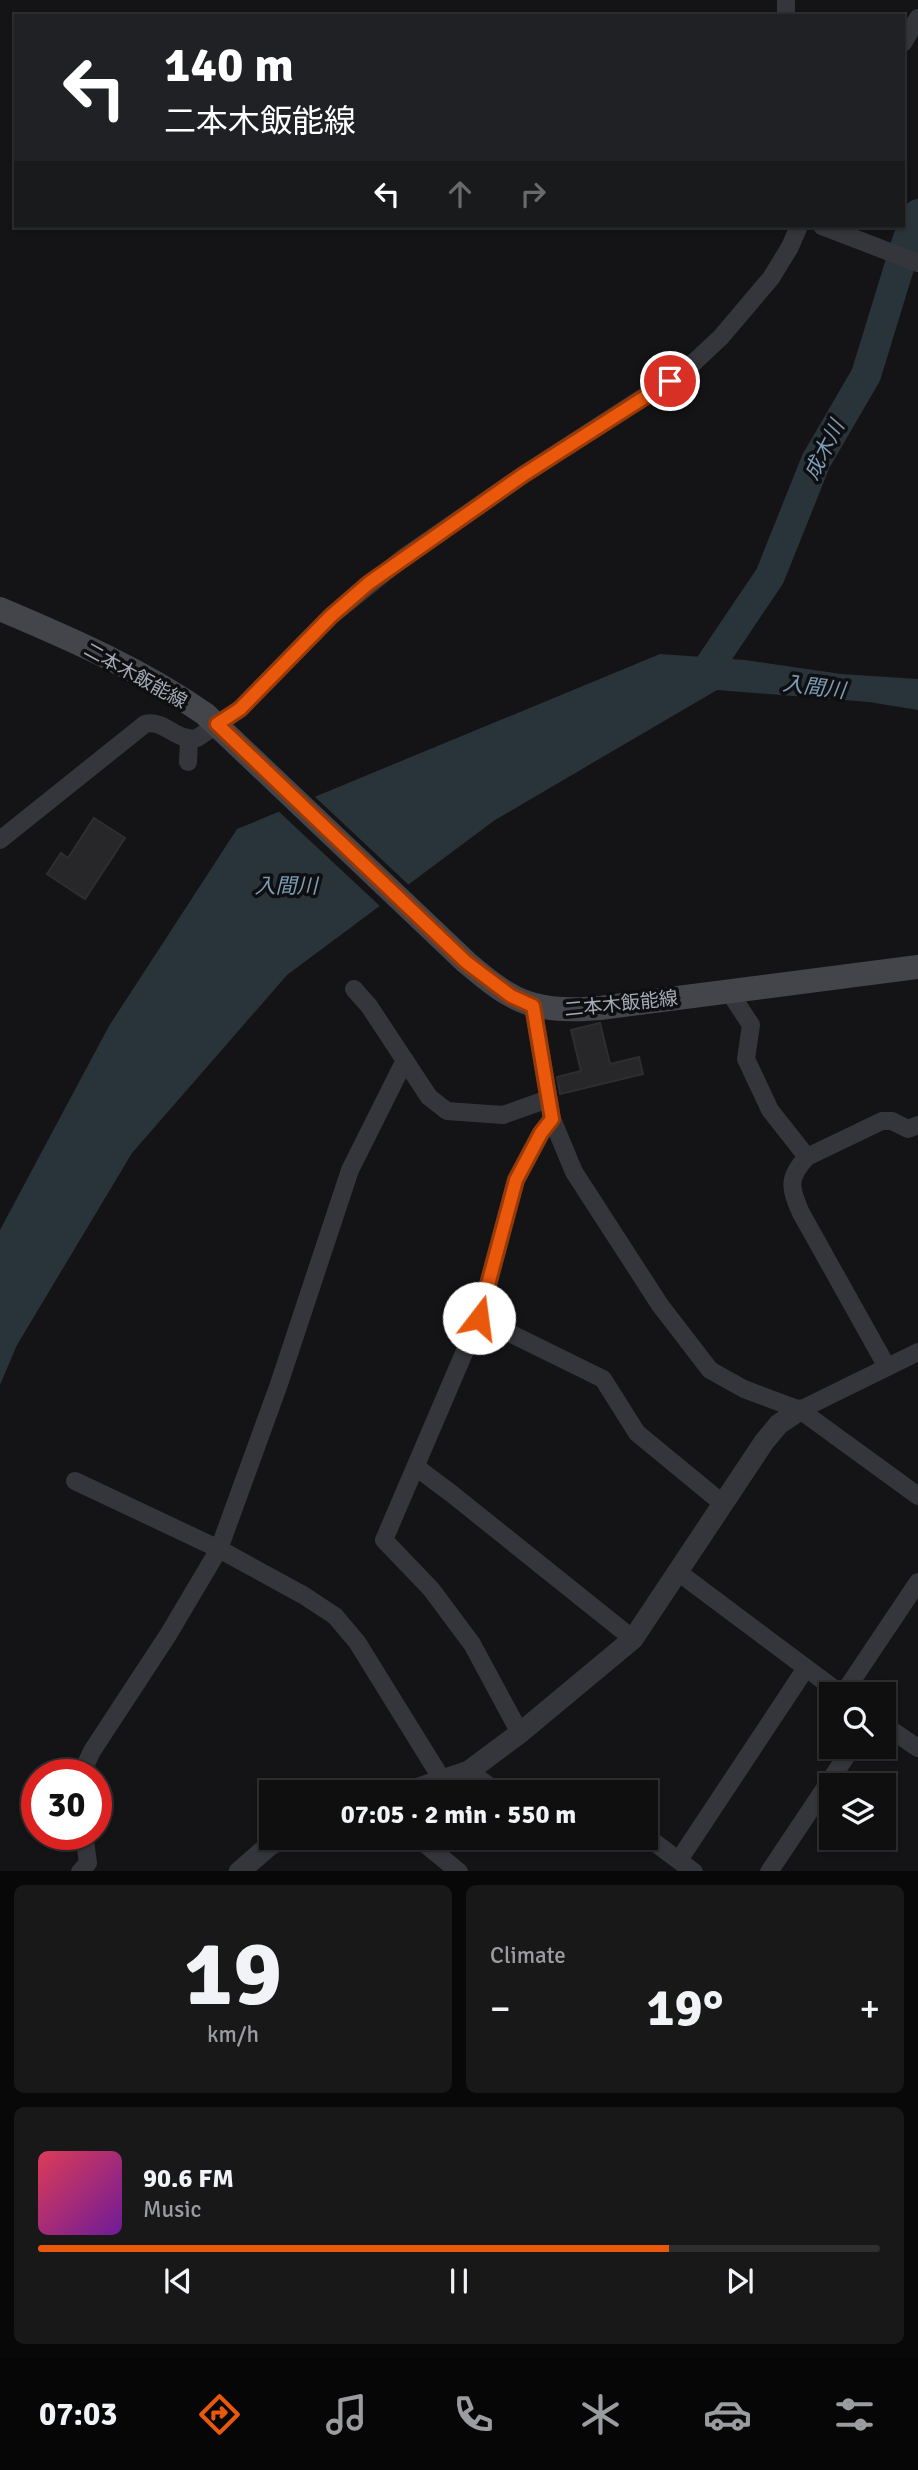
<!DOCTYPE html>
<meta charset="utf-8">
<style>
:root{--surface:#0f0f10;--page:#181819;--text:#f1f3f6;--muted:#9b9c9f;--line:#2f2f30;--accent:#ea580c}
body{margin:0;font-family:Signika,"Noto Sans JP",sans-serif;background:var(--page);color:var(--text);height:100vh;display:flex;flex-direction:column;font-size:26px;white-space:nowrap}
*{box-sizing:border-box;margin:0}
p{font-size:23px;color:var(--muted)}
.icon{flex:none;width:38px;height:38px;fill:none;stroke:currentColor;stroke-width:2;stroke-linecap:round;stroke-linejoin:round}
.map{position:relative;height:1871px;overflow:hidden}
.side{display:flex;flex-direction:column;gap:14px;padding:14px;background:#080809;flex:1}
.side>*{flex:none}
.top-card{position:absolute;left:14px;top:14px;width:891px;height:214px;border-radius:0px;box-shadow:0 2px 5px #0004,0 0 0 2px var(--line);background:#202124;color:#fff;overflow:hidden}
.controls{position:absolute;left:819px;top:1682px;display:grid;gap:14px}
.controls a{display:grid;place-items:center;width:77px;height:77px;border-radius:0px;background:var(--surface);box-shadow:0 2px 5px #0004,0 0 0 2px var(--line);font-size:35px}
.speed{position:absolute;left:21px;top:1759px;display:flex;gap:14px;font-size:35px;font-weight:700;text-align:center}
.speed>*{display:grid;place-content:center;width:91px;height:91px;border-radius:50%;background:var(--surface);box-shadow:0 2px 5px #0004,0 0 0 2px var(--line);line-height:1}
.speed .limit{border:10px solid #d22;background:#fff;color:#111}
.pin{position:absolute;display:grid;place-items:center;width:60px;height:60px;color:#fff;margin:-30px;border:4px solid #fff;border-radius:50%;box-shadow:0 2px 7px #0007}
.me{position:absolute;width:77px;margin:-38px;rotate:15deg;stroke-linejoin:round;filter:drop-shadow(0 0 5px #0008)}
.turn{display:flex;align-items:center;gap:24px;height:147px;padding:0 35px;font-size:32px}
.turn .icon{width:91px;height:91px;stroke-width:2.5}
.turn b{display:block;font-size:49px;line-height:60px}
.lanes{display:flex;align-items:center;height:66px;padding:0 35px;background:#0003;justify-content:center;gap:35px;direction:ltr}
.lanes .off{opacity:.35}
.big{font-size:52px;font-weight:700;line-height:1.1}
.side .card{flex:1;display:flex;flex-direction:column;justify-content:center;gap:10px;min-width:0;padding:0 24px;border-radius:10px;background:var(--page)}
.side .dial{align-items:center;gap:0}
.dial b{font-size:91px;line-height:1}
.song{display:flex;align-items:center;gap:21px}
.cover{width:84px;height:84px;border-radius:10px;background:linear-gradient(135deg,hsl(350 70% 55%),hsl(280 70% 35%))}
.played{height:7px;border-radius:4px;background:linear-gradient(90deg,var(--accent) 75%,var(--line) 75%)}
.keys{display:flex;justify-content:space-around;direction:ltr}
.heat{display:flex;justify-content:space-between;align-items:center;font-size:38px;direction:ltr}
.side .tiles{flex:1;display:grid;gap:14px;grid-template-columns:1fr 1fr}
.card:last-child{grid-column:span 2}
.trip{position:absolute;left:259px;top:1780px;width:399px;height:70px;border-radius:0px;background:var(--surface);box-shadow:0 2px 5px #0004,0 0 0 2px var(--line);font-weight:700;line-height:70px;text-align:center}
.tab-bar{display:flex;height:112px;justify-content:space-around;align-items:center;background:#060606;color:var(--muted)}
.tab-bar .icon{width:49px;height:49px}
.tab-bar .selected{color:var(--accent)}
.tab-bar b{font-size:32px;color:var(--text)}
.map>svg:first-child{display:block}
.water{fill:#29343a}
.pier{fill:#141416}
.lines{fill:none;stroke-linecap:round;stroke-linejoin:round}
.river{stroke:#29343a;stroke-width:30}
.building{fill:#27272a;stroke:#2e2e32;stroke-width:2}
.minor{stroke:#35363b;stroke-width:18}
.tertiary{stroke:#35363b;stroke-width:21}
.secondary{stroke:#43454b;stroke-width:24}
.route-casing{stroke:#983908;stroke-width:18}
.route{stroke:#ea580c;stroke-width:12}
.labels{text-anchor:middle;stroke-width:7;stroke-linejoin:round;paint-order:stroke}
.street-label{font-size:19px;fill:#a5abb7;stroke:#0f0f11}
.water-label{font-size:21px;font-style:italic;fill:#7a9cb4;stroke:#0f0f11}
</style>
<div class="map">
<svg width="918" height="1872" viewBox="0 0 918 1872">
<rect width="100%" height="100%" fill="#141416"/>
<polygon class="water" points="660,654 745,660 841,674 918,679 918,710 869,702 717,690 495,820 287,975 132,1153 17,1345 0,1385 0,1230 109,1026 237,829"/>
<polygon class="pier" points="312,794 411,887 382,908 276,809"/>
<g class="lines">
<polyline class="river" points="704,674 770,576 816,461 866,375 908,238 918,214"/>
</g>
<g class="building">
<polygon points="94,818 125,838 85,899 47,874 61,853 68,858"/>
<polygon points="600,1023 610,1064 639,1057 643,1074 560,1094 557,1077 581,1071 571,1030"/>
</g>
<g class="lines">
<g class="minor">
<polyline points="786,0 786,16"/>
<polyline points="903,43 918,18"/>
<polyline points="822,226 918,263"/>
<polyline points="188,762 189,739"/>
<path d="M0 840 145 724C165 719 176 742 197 738L240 709 331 616 403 558 523 475 688 368 721 337 771 278 790 247 799 226"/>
<polyline points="354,989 369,1006 429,1097 447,1111 503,1115 548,1099"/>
<polyline points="728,990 751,1025 746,1059 770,1110 807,1157"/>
<polyline points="533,1006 552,1119 574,1172 660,1305 710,1370 744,1389 800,1410 918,1496"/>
<polyline points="479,1318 603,1379 637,1433 722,1503"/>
<path d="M887 1367 801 1213C790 1188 787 1178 807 1157L882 1121H892L908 1129 918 1125"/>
<polyline points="800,1410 918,1352"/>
<polyline points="416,1467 452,1494 633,1639"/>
<polyline points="75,1481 219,1549 303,1595 335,1616 357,1642 443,1781"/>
<polyline points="678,1572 841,1694"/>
<polyline points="843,1694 918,1582"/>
<polyline points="884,1725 918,1748"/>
<polyline points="520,1733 472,1644 431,1589 384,1540 479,1318 516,1180 541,1133 552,1119"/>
<polyline points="469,1771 497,1792"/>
<polyline points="84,1774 85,1766 92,1751 168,1635 219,1549 278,1387 350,1170 405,1060"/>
<polyline points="646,1836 694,1872"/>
<polyline points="418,1838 459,1872"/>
<polyline points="557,1838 559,1838"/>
<polyline points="679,1860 806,1668"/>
<polyline points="80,1872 88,1863 84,1834"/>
<polyline points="769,1872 853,1746"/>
</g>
<g class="tertiary">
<polyline points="407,1792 469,1771 520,1733 633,1639 764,1442 779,1424 800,1410"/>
<polyline points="239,1872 270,1845 285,1838"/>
</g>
<path class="secondary" d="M0 609C71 639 142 670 205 714L466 962C515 1004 534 1013 600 1008L918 967"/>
</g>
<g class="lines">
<g class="route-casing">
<polyline id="route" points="479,1318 516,1180 541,1133 552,1119 533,1006 511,996 466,962 217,724 240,709 331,616 369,583 523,475 670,381"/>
</g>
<use href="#route" class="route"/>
</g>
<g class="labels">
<g class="street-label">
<text transform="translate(136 675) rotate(29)" y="7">二本木飯能線</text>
<text transform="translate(621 1003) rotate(-6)" y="7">二本木飯能線</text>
</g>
<g class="water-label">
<text transform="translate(824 450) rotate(-63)" y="7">成木川</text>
<text transform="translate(814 687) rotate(7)" y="7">入間川</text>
<text x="286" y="893">入間川</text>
</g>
</g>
</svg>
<div class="controls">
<a><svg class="icon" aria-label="search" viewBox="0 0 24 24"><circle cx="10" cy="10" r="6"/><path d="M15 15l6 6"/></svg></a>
<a><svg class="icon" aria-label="layers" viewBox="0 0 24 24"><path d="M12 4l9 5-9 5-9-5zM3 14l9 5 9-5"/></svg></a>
</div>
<div class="speed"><div class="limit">30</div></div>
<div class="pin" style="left:670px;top:381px;background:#d93025"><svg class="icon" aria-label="arrive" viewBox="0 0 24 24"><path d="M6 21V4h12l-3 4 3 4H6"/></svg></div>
<svg class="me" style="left:479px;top:1318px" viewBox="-20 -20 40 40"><circle r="19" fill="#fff"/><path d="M0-13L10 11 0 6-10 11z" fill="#ea580c"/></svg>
<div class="trip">07:05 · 2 min · 550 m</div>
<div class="top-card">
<div class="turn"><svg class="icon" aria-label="left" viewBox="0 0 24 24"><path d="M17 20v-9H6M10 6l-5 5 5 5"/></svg><div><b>140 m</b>二本木飯能線</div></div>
<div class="lanes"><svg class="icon" aria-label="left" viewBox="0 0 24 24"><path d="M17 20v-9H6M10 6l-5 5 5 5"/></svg><svg class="icon off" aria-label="ahead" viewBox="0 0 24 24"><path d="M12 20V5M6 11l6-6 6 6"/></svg><svg class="icon off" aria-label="right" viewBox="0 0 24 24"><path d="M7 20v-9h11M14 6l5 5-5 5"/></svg></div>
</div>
</div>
<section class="side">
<div class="tiles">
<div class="card dial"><b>19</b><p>km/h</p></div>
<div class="card"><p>Climate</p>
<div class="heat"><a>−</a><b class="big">19°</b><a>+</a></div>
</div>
<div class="card">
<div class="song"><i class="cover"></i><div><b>90.6 FM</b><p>Music</p></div></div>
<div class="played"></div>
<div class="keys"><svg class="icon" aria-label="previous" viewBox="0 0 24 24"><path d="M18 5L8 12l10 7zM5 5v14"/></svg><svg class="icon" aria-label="pause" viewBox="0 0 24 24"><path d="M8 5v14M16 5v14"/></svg><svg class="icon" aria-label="next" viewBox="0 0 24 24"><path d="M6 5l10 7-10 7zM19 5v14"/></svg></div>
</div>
</div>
</section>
<nav class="tab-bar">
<b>07:03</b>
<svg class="icon selected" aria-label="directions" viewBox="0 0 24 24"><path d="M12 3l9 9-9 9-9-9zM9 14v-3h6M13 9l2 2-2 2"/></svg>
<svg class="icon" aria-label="music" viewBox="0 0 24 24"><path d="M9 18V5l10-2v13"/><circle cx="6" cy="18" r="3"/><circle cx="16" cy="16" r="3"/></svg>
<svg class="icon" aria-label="phone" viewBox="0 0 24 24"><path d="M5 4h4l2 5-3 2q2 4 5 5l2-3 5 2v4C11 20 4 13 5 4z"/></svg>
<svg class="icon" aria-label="climate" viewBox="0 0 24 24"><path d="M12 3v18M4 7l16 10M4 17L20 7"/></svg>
<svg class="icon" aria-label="car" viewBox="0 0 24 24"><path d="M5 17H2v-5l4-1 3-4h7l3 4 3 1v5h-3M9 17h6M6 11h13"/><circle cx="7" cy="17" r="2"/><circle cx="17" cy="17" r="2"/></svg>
<svg class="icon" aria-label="filters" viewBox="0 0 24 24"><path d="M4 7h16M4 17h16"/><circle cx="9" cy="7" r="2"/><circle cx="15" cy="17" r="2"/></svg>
</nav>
